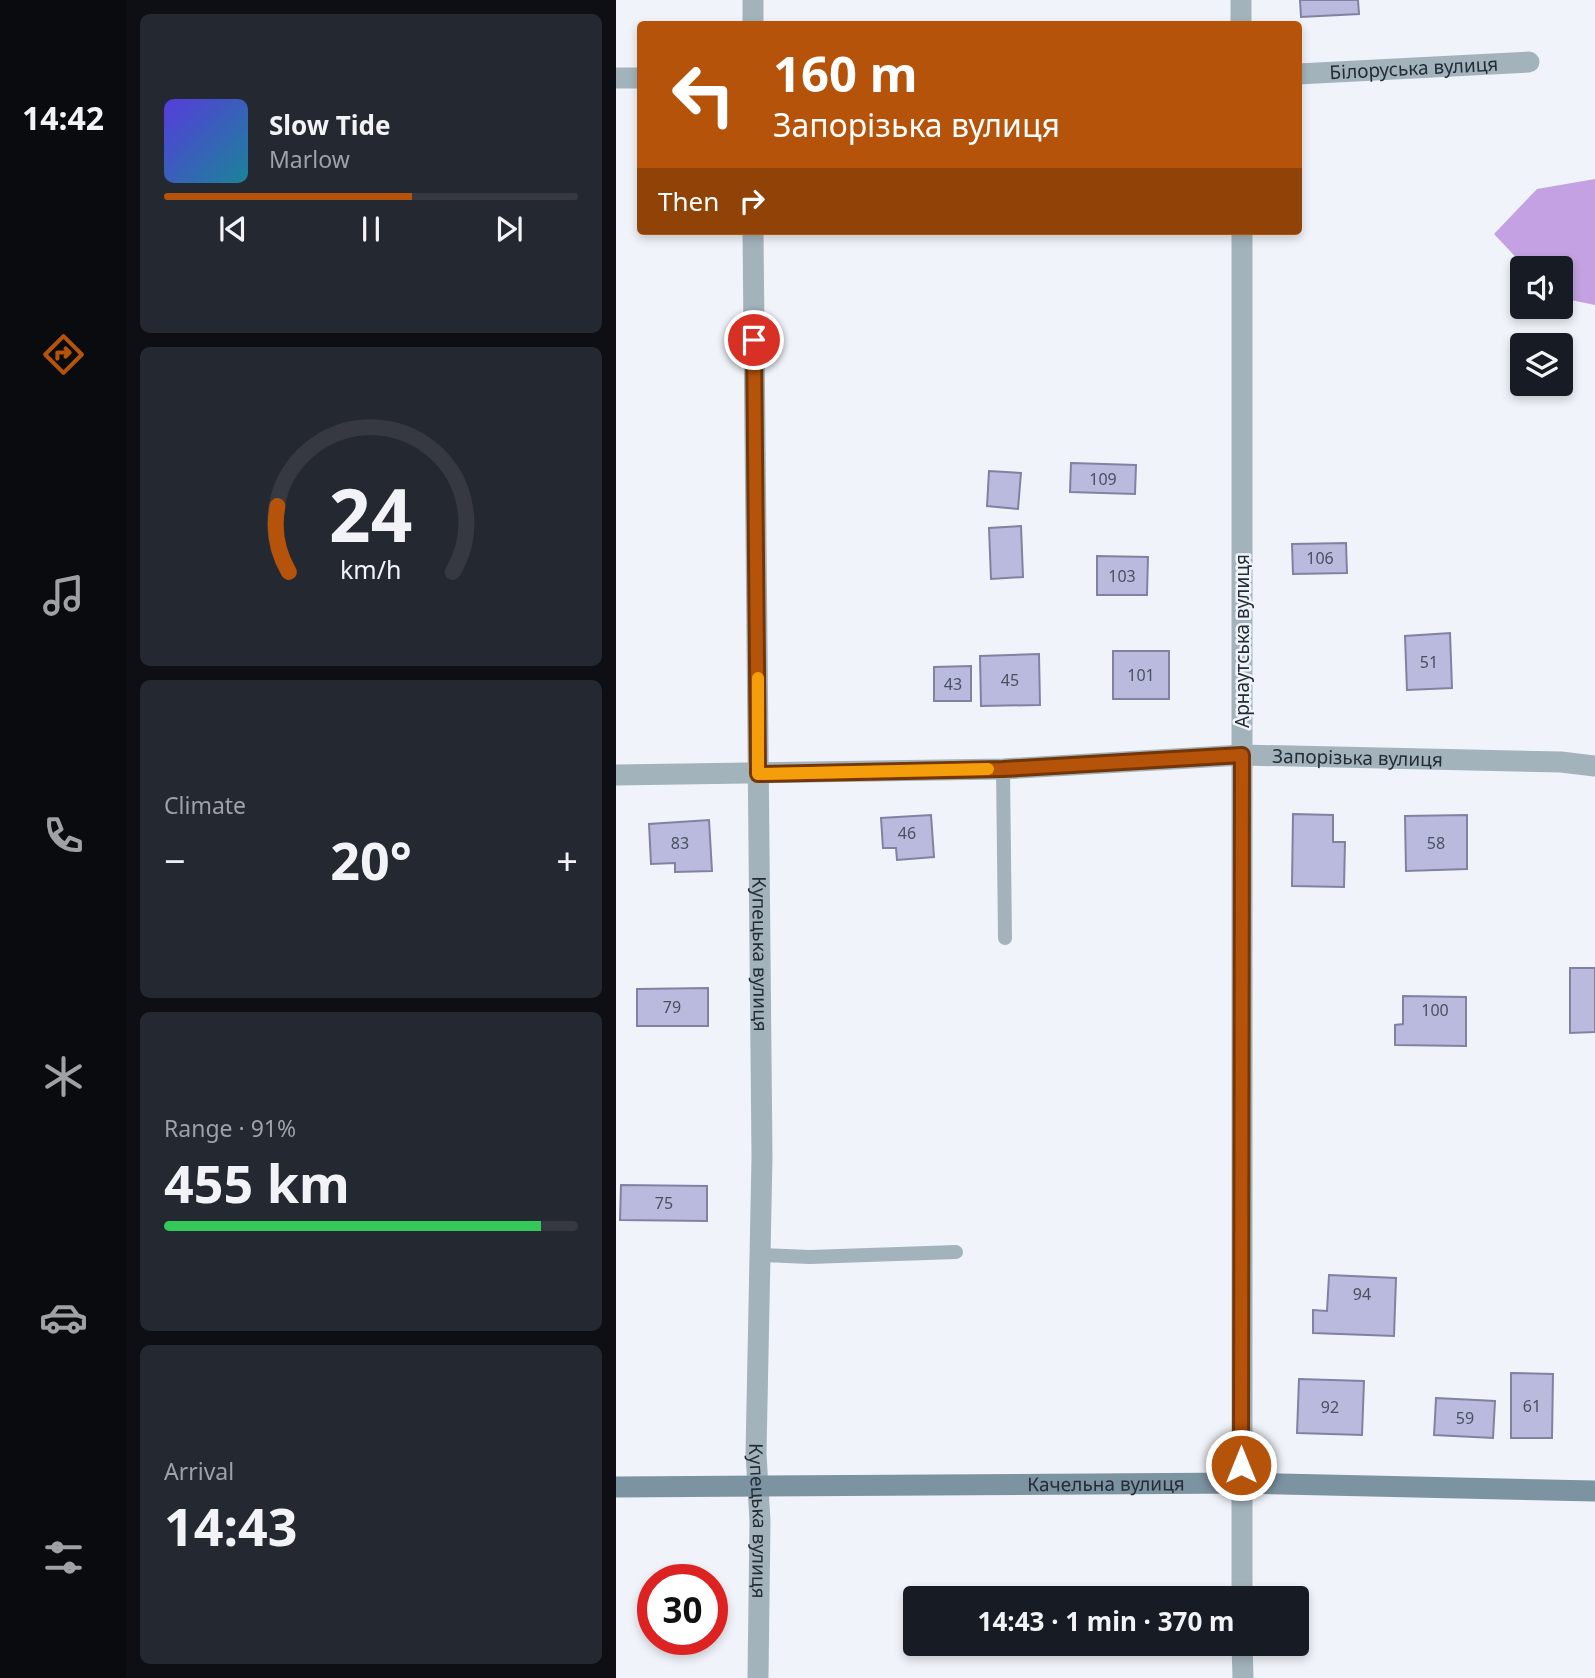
<!DOCTYPE html>
<meta charset="utf-8">
<style>
:root{--surface:#171b24;--page:#242831;--text:#f1f3f6;--muted:#9ea1a6;--line:#363941;--accent:#b45309}
body{margin:0;font-family:"Noto Sans",sans-serif;background:var(--page);color:var(--text);height:100vh;display:flex;flex-direction:column;font-size:26px;white-space:nowrap}
*{box-sizing:border-box;margin:0}
p{font-size:23px;color:var(--muted)}
.icon{flex:none;width:38px;height:38px;fill:none;stroke:currentColor;stroke-width:2;stroke-linecap:round;stroke-linejoin:round}
.map{position:relative;flex:1;overflow:hidden}
.side{display:flex;flex-direction:column;gap:14px;padding:14px;background:#0d0f14;width:490px}
.side>*{flex:none}
.banner{position:absolute;left:21px;top:21px;width:665px;height:214px;border-radius:7px;box-shadow:0 4px 10px #0003;background:#b45309;color:#fff;overflow:hidden}
.fabs{position:absolute;left:894px;top:256px;display:grid;gap:14px}
.fabs a{display:grid;place-items:center;width:63px;height:63px;border-radius:7px;background:var(--surface);box-shadow:0 4px 10px #0003;font-size:35px}
.speed{position:absolute;left:21px;top:1564px;display:flex;gap:14px;font-size:35px;font-weight:700;text-align:center}
.speed>*{display:grid;place-content:center;width:91px;height:91px;border-radius:50%;background:var(--surface);box-shadow:0 4px 10px #0003;line-height:1}
.speed .limit{border:10px solid #d22;background:#fff;color:#111}
.pin{position:absolute;display:grid;place-items:center;width:60px;height:60px;color:#fff;margin:-30px;border:4px solid #fff;border-radius:50%;box-shadow:0 2px 7px #0007}
.me{position:absolute;width:77px;margin:-38px;rotate:0deg;stroke-linejoin:round;filter:drop-shadow(0 0 5px #0008)}
.turn{display:flex;align-items:center;gap:24px;height:147px;padding:0 21px;font-size:32px}
.turn .icon{width:91px;height:91px;stroke-width:2.5}
.turn b{display:block;font-size:49px;line-height:60px}
.then{display:flex;align-items:center;height:66px;padding:0 21px;background:#0003;gap:14px;font-size:26px}
.big{font-size:52px;font-weight:700;line-height:1.1}
.side .card{flex:1;display:flex;flex-direction:column;justify-content:center;gap:10px;min-width:0;padding:0 24px;border-radius:10px;background:var(--page)}
.side .dial{align-items:center;gap:0}
.dial svg{height:182px;overflow:visible;fill:none;stroke:var(--line);stroke-width:7;stroke-linecap:round;text-anchor:middle}
.dial text{fill:var(--text);stroke:none}
.song{display:flex;align-items:center;gap:21px}
.cover{width:84px;height:84px;border-radius:10px;background:linear-gradient(135deg,hsl(250 70% 55%),hsl(190 70% 35%))}
.played{height:7px;border-radius:4px;background:linear-gradient(90deg,var(--accent) 60%,var(--line) 60%)}
.keys{display:flex;justify-content:space-around;direction:ltr}
.heat{display:flex;justify-content:space-between;align-items:center;font-size:38px;direction:ltr}
.charge{height:10px;border-radius:5px;background:linear-gradient(90deg,#34c759 91%,var(--line) 0)}
.trip{position:absolute;left:287px;top:1586px;width:406px;height:70px;border-radius:7px;background:var(--surface);box-shadow:0 4px 10px #0003;font-weight:700;line-height:70px;text-align:center}
main{display:flex;flex:1;min-height:0}
.dock{display:flex;flex-direction:column;width:126px;justify-content:space-around;align-items:center;background:#090b0e;color:var(--muted)}
.dock .icon{width:49px;height:49px}
.dock .current{color:var(--accent)}
.dock b{font-size:32px;color:var(--text)}
.map>svg:first-child{display:block}
.forest{fill:#c3a1e2}
.building{fill:#b9badd;stroke:#8182a2;stroke-width:2}
.lines{fill:none;stroke-linecap:round;stroke-linejoin:round}
.lane{stroke:#a3b3bc;stroke-width:14}
.street{stroke:#a3b3bc;stroke-width:21}
.secondary{stroke:#7c93a1;stroke-width:21}
.route-casing{stroke:#753606;stroke-width:18}
.route{stroke:#b45309;stroke-width:12}
.slow{stroke:#f59e0b;stroke-width:12}
.labels{text-anchor:middle;stroke-width:5;stroke-linejoin:round;paint-order:stroke}
.number-label{font-size:16px;fill:#495060}
.street-label{font-size:19px;fill:#242c37;stroke:#f0f4fa}
</style>
<main>
<nav class="dock">
<b>14:42</b>
<svg class="icon current" aria-label="directions" viewBox="0 0 24 24"><path d="M12 3l9 9-9 9-9-9zM9 14v-3h6M13 9l2 2-2 2"/></svg>
<svg class="icon" aria-label="music" viewBox="0 0 24 24"><path d="M9 18V5l10-2v13"/><circle cx="6" cy="18" r="3"/><circle cx="16" cy="16" r="3"/></svg>
<svg class="icon" aria-label="phone" viewBox="0 0 24 24"><path d="M5 4h4l2 5-3 2q2 4 5 5l2-3 5 2v4C11 20 4 13 5 4z"/></svg>
<svg class="icon" aria-label="climate" viewBox="0 0 24 24"><path d="M12 3v18M4 7l16 10M4 17L20 7"/></svg>
<svg class="icon" aria-label="car" viewBox="0 0 24 24"><path d="M5 17H2v-5l4-1 3-4h7l3 4 3 1v5h-3M9 17h6M6 11h13"/><circle cx="7" cy="17" r="2"/><circle cx="17" cy="17" r="2"/></svg>
<svg class="icon" aria-label="filters" viewBox="0 0 24 24"><path d="M4 7h16M4 17h16"/><circle cx="9" cy="7" r="2"/><circle cx="15" cy="17" r="2"/></svg>
</nav>
<section class="side">
<div class="card">
<div class="song"><i class="cover"></i><div><b>Slow Tide</b><p>Marlow</p></div></div>
<div class="played"></div>
<div class="keys"><svg class="icon" aria-label="previous" viewBox="0 0 24 24"><path d="M18 5L8 12l10 7zM5 5v14"/></svg><svg class="icon" aria-label="pause" viewBox="0 0 24 24"><path d="M8 5v14M16 5v14"/></svg><svg class="icon" aria-label="next" viewBox="0 0 24 24"><path d="M6 5l10 7-10 7zM19 5v14"/></svg></div>
</div>
<div class="card dial"><svg viewBox="0 0 100 80">
<path d="M14 69A42 42 0 1 1 86 69"/>
<path d="M14 69A42 42 0 0 1 9 40" stroke="#b45309"/>
<text x="50" y="56" font-size="32" font-weight="700">24</text>
<text x="50" y="72" font-size="11">km/h</text>
</svg></div>
<div class="card"><p>Climate</p>
<div class="heat"><a>−</a><b class="big">20°</b><a>+</a></div>
</div>
<div class="card"><p>Range · 91%</p><b class="big">455 km</b><div class="charge"></div></div>
<div class="card"><p>Arrival</p><b class="big">14:43</b></div>
</section>
<div class="map">
<svg width="979" height="1678" viewBox="0 0 979 1678">
<rect width="100%" height="100%" fill="#f0f4fa"/>
<polygon class="forest" points="979,179 979,305 945,298 945,268 910,268 878,234 921,189"/>
<g class="building">
<polygon points="684,0 742,0 743,14 685,17"/>
<polygon points="455,463 520,465 519,494 454,492"/>
<polygon points="373,471 405,473 402,509 371,506"/>
<polygon points="405,526 407,577 375,579 373,528"/>
<polygon points="730,543 731,573 677,574 676,544"/>
<polygon points="481,556 532,557 531,595 481,595"/>
<polygon points="834,633 836,688 791,690 789,636"/>
<rect x="497" y="651" width="56" height="48"/>
<polygon points="423,654 424,705 365,706 364,656"/>
<polygon points="355,666 355,701 318,701 318,667"/>
<polygon points="677,814 717,815 717,842 729,842 728,887 676,886"/>
<polygon points="315,815 318,857 281,860 280,848 267,848 265,818"/>
<polygon points="851,815 851,869 790,871 789,816"/>
<polygon points="93,820 96,871 59,872 59,863 35,864 33,824"/>
<polygon points="954,968 979,968 979,1032 954,1033"/>
<polygon points="92,988 92,1026 21,1026 21,989"/>
<polygon points="787,996 850,997 850,1046 779,1045 779,1025 787,1024"/>
<polygon points="5,1185 91,1186 91,1221 4,1220"/>
<polygon points="713,1275 780,1278 778,1336 697,1333 697,1310 711,1311"/>
<polygon points="895,1373 937,1374 936,1438 895,1438"/>
<polygon points="683,1379 748,1381 746,1435 681,1433"/>
<polygon points="820,1398 879,1401 877,1438 818,1435"/>
</g>
<g class="lines">
<g class="lane">
<polyline points="387,769 389,938"/>
<polyline points="144,1255 194,1257 340,1252"/>
</g>
<g class="street">
<polyline points="625,0 625,24"/>
<polyline points="137,24 137,0"/>
<path id="s1" d="M682 74 913 62"/>
<polyline points="0,78 24,78"/>
<path id="s2" d="M137 231 146 1157 140 1454 144 1521 142 1678"/>
<path id="s3" d="M0 775 387 769 626 755 945 762 979 766"/>
<polyline points="626,1598 626,231"/>
<polyline points="626,1643 627,1678"/>
</g>
<path class="secondary" id="s4" d="M0 1487 625 1483 979 1491"/>
</g>
<g class="lines">
<g class="route-casing">
<polyline id="route" points="138,340 142,774 387,769 626,755 625,1465"/>
</g>
<use href="#route" class="route"/>
<polyline class="slow" points="142,678 142,774 372,769"/>
</g>
<g class="labels">
<g class="number-label">
<text x="487" y="485">109</text>
<text x="704" y="564">106</text>
<text x="506" y="582">103</text>
<text x="813" y="668">51</text>
<text x="525" y="681">101</text>
<text x="394" y="686">45</text>
<text x="337" y="690">43</text>
<text x="291" y="839">46</text>
<text x="64" y="849">83</text>
<text x="820" y="849">58</text>
<text x="56" y="1013">79</text>
<text x="819" y="1016">100</text>
<text x="48" y="1209">75</text>
<text x="746" y="1300">94</text>
<text x="916" y="1412">61</text>
<text x="714" y="1413">92</text>
<text x="849" y="1424">59</text>
</g>
<g class="street-label">
<text dy="7" stroke="none"><textPath href="#s1" startOffset="116">Білоруська вулиця</textPath></text>
<text transform="translate(626 641) rotate(-90)" y="7">Арнаутська вулиця</text>
<text dy="7" stroke="none"><textPath href="#s3" startOffset="742">Запорізька вулиця</textPath></text>
<text dy="7" stroke="none"><textPath href="#s2" startOffset="723">Купецька вулиця</textPath></text>
<text dy="7" stroke="none"><textPath href="#s4" startOffset="490">Качельна вулиця</textPath></text>
<text dy="7" stroke="none"><textPath href="#s2" startOffset="1290">Купецька вулиця</textPath></text>
</g>
</g>
</svg>
<div class="fabs">
<a><svg class="icon" aria-label="sound" viewBox="0 0 24 24"><path d="M4 9h4l5-4v14l-5-4H4zM17 9q2 3 0 6"/></svg></a>
<a><svg class="icon" aria-label="layers" viewBox="0 0 24 24"><path d="M12 4l9 5-9 5-9-5zM3 14l9 5 9-5"/></svg></a>
</div>
<div class="speed"><div class="limit">30</div></div>
<div class="pin" style="left:138px;top:340px;background:#d93025"><svg class="icon" aria-label="arrive" viewBox="0 0 24 24"><path d="M6 21V4h12l-3 4 3 4H6"/></svg></div>
<svg class="me" style="left:625px;top:1465px" viewBox="-20 -20 40 40"><circle r="17" fill="#b45309" stroke="#fff" stroke-width="3"/><path d="M0-11L8 9 0 5-8 9z" fill="#fff"/></svg>
<div class="trip">14:43 · 1 min · 370 m</div>
<div class="banner">
<div class="turn"><svg class="icon" aria-label="left" viewBox="0 0 24 24"><path d="M17 20v-9H6M10 6l-5 5 5 5"/></svg><div><b>160 m</b>Запорізька вулиця</div></div>
<div class="then">Then<svg class="icon" aria-label="right" viewBox="0 0 24 24"><path d="M7 20v-9h11M14 6l5 5-5 5"/></svg></div>
</div>
</div>
</main>
